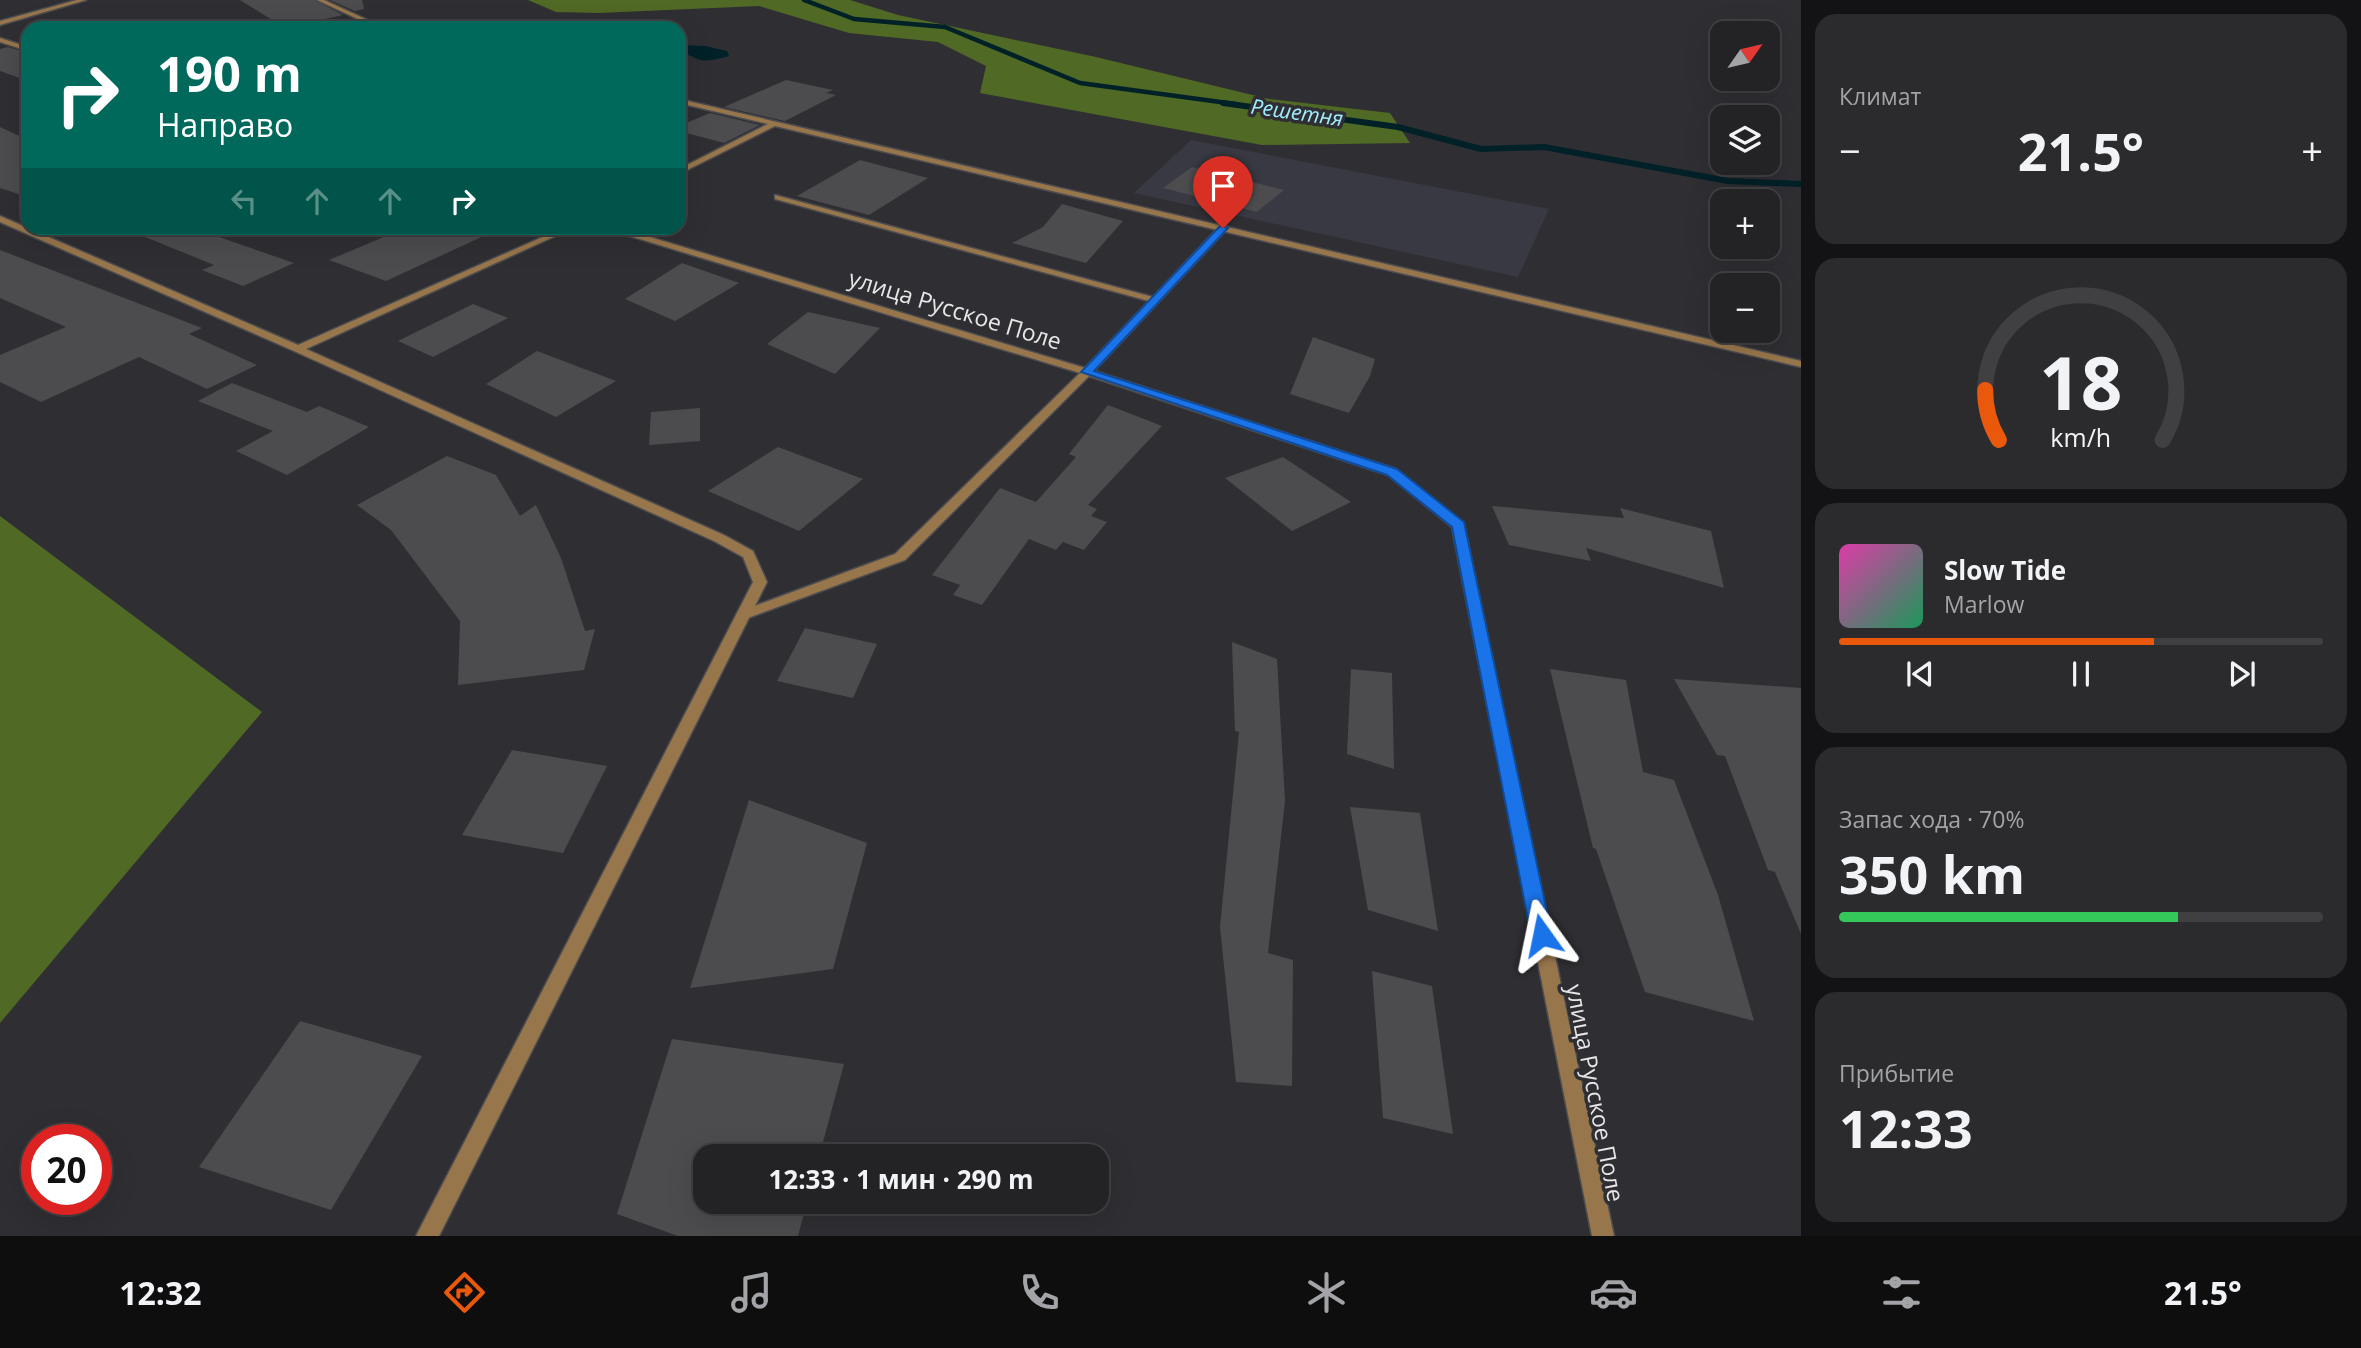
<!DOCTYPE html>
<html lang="ru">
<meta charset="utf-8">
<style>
:root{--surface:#232326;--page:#2b2b2e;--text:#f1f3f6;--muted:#a3a4a7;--line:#404043;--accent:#ea580c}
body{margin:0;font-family:"Open Sans",sans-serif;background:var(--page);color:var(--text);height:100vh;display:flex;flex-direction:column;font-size:26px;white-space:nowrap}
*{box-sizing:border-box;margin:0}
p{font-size:23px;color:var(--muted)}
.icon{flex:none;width:38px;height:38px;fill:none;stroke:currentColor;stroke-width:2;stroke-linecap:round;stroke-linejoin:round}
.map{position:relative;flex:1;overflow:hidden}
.side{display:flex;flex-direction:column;gap:14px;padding:14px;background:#131315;width:560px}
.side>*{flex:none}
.guide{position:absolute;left:21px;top:21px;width:665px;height:214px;border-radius:21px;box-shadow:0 7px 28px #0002,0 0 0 2px var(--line);background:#00695c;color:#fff;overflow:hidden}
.needle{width:46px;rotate:56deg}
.buttons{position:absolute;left:1710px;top:21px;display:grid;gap:14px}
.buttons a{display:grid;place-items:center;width:70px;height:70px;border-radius:14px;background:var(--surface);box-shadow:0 7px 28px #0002,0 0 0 2px var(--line);font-size:35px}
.speed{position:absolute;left:21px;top:1124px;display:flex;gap:14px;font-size:35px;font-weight:700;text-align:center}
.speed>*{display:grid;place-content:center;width:91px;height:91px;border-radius:50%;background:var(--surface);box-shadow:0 7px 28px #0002,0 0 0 2px var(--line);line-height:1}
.speed .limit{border:10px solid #d22;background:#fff;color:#111}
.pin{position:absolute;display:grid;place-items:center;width:60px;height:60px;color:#fff;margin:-72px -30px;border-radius:50% 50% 50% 0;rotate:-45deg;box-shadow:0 0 7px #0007}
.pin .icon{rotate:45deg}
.me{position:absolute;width:77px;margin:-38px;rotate:348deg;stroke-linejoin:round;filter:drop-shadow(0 0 5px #0008)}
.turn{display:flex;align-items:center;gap:24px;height:147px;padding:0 21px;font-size:32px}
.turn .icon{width:91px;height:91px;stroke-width:2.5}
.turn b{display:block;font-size:49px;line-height:60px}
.lanes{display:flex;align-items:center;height:66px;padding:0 21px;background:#0003;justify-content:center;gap:35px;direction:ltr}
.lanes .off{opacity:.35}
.big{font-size:52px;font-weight:700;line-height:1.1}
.side .tile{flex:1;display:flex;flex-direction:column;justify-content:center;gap:10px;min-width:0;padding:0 24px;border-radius:21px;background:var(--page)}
.side .dial{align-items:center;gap:0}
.dial svg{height:182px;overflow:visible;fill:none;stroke:var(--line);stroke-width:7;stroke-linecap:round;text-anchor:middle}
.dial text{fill:var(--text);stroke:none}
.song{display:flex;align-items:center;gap:21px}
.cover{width:84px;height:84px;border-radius:10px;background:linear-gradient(135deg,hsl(320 70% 55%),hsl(150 70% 35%))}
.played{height:7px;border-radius:4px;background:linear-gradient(90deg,var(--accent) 65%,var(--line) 65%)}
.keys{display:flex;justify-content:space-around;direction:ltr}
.heat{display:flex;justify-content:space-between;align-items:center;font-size:38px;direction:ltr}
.charge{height:10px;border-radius:5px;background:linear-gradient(90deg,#34c759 70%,var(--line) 0)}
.trip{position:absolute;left:693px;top:1144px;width:416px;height:70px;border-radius:21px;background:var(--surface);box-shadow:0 7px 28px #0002,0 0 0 2px var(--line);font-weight:700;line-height:70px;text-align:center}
.tab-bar{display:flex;height:112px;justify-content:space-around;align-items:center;background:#0e0e0f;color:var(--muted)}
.tab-bar .icon{width:49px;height:49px}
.tab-bar .current{color:var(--accent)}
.tab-bar b{font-size:32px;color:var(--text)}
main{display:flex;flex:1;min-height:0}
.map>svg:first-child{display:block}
.built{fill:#383942}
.forest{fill:#506924}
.water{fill:#002128}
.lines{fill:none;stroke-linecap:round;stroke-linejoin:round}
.stream-far1{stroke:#002128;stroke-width:4.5}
.stream{stroke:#002128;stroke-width:6}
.building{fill:#4c4c4f}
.service-casing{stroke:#4c4c50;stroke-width:3}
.minor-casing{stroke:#4c4c50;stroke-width:3}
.service{fill:#98764b;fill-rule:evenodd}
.minor{fill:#98764b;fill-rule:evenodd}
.route{fill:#1a73e8;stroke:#114b97;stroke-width:2}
.labels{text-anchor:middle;stroke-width:7;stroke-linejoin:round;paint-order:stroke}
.far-water-label{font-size:21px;font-style:italic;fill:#a1edff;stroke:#2f2f33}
.street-label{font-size:23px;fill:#e7e7e9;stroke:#2f2f33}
</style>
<main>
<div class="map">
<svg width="1801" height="1236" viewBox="0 0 1801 1236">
<rect width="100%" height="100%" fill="#2f2f33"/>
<polygon class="built" points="1191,140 1549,209 1518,277 1134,193"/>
<g class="forest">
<polygon points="528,0 850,0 898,15 1096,57 1269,99 1390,113 1410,143 1262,145 980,93 986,66 938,42 849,33 759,6 598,13 556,12"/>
<polygon points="0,516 262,712 0,1023"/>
</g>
<path class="water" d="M679 45 705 46 727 51 729 56C720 58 710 62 700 60 693 58 687 53 679 52Z"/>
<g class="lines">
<polyline class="stream-far1" points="804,0 854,19 945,27 1080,83 1235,104"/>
<polyline class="stream" points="1223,103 1398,127 1481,149 1544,147 1728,181 1801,184"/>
</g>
<g class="building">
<polygon points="240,0 315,0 343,15 285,28"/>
<polygon points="330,0 362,0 364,9 355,11"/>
<polygon points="8,47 28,53 28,81 0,71 0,49"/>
<polygon points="786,80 833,90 826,93 836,95 785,121 724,107"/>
<polygon points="710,113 760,125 724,143 679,131 679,126"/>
<polygon points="0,127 28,140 28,197 0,188"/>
<polygon points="860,160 928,178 869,215 797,196"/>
<polygon points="1192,167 1284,190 1257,212 1163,188"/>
<polygon points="1062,204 1123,221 1086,263 1012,243 1043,227"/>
<polygon points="123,228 193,228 294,263 243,286 202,270 214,265"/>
<polygon points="405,228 501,228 386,281 329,260"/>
<polygon points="0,250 202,328 189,334 257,365 207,389 139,357 41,402 0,382 0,355 66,327 0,298"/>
<polygon points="682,263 739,283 675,321 625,299"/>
<polygon points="473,304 508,318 433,357 398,341"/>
<polygon points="808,312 880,328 835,374 767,344"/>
<polygon points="1313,337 1375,359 1370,376 1349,413 1290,394"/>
<polygon points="537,351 616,381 556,417 486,384"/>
<polygon points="232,383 307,412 319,406 369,427 287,475 236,451 273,431 198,401"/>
<polygon points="1108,405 1162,426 1088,505 1097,509 1091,516 1107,522 1084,550 1063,542 1056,550 1029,539 982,605 953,595 960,585 932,575 1000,488 1036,502 1076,457 1069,454"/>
<polygon points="700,408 700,441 649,445 651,412"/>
<polygon points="778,447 863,479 799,531 708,491"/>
<polygon points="447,456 496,475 520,516 536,505 561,558 585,631 595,629 584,670 458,685 460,621 391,530 357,505"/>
<polygon points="1283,457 1351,502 1292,531 1225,478"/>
<polygon points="1492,506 1624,518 1620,508 1711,531 1724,588 1586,548 1591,561 1509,545"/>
<polygon points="805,628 877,644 853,698 777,681"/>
<polygon points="1232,642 1277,659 1285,801 1268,953 1293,960 1292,1086 1236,1082 1220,927 1239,732 1235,731"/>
<polygon points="1351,669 1392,673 1394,769 1347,754"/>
<polygon points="1550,669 1626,680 1643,772 1674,780 1718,895 1754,1021 1645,992 1596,849 1593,848"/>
<polygon points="1674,679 1801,688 1801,934 1775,872 1768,870 1725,756 1717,755"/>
<polygon points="512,750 607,766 563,853 462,835"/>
<polygon points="749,800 867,843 833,969 690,988"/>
<polygon points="1350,807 1420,813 1438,931 1368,910"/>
<polygon points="1372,971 1432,986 1453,1134 1383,1118"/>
<polygon points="300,1021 422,1056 331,1210 199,1167"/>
<polygon points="672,1039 844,1064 819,1157 705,1157 705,1202 807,1202 798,1236 678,1236 617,1214"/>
</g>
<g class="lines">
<g class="service-casing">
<g id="service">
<polygon points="0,38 28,47 28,51 0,42"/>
<polygon points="775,195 1153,297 1220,226 1226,226 1226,230 1094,371 1396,469 1464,525 1614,1236 1592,1236 1452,527 1388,475 1089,376 905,560 748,618 738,618 736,615 738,612 895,554 1080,373 610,230 609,228 620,228 1085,368 1149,301 775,199"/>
</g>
</g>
<g class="minor-casing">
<g id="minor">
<polygon points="77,0 86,0 0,25 0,21"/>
<polygon points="317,0 324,0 385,28 377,28"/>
<polygon points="679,99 1801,361 1801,367 775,126 679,174 679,169 768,124 679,103"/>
<polygon points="0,216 298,345 563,228 573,228 306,349 724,535 753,551 767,582 439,1236 416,1236 753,582 743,557 714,541 294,351 0,222"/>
</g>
</g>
<use href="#service" class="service"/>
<use href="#minor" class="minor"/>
</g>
<polygon class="route" points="1220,226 1228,228 1094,371 1397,469 1464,522 1552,935 1549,942 1542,945 1534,942 1531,935 1452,527 1387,475 1081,372"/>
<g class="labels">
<g class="far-water-label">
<text transform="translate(1297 113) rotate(8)" y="7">Решетня</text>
</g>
<g class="street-label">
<text transform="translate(955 310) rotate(17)" y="8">улица Русское Поле</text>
<text transform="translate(1595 1093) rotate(79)" y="8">улица Русское Поле</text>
</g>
</g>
</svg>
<div class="buttons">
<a><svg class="needle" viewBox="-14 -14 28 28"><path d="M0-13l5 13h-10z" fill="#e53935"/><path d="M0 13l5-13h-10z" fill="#a3a4a7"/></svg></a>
<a><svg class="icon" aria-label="layers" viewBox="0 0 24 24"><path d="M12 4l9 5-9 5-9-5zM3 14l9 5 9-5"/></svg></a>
<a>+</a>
<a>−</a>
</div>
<div class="speed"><div class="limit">20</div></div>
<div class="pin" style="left:1223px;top:228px;background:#d93025"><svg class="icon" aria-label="arrive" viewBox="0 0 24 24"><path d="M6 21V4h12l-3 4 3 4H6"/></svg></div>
<svg class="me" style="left:1542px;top:935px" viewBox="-20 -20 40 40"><path d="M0-17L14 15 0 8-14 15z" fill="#1a73e8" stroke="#fff" stroke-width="4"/></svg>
<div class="trip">12:33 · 1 мин · 290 m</div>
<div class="guide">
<div class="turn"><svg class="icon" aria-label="right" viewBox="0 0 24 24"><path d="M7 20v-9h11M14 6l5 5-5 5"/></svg><div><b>190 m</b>Направо</div></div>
<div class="lanes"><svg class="icon off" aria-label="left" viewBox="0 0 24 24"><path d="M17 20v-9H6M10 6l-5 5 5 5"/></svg><svg class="icon off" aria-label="ahead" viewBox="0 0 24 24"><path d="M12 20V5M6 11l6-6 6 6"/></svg><svg class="icon off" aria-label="ahead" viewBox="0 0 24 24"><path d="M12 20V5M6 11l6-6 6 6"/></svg><svg class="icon" aria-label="right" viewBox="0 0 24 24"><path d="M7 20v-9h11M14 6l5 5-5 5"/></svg></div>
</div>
</div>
<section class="side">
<div class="tile"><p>Климат</p>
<div class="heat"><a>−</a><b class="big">21.5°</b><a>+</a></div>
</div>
<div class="tile dial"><svg viewBox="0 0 100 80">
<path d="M14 69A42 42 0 1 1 86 69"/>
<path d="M14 69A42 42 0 0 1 8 47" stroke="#ea580c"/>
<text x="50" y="56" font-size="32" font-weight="700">18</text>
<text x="50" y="72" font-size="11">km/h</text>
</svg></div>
<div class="tile">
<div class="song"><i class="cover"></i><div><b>Slow Tide</b><p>Marlow</p></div></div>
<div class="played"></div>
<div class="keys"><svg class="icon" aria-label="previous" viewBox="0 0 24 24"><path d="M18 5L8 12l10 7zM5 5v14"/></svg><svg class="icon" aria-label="pause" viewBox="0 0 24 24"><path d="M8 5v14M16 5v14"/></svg><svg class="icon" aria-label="next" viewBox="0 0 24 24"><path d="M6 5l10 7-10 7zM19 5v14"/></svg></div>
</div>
<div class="tile"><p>Запас хода · 70%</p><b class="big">350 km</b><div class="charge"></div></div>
<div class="tile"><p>Прибытие</p><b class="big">12:33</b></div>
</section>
</main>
<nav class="tab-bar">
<b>12:32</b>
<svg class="icon current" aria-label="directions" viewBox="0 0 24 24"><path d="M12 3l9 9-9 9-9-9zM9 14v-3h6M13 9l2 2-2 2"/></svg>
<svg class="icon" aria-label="music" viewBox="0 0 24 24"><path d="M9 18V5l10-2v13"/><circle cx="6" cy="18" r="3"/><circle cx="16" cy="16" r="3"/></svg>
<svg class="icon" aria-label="phone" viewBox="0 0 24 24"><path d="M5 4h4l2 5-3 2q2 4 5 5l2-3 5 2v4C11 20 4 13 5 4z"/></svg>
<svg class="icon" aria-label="climate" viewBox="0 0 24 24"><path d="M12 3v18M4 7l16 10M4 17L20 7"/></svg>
<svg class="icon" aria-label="car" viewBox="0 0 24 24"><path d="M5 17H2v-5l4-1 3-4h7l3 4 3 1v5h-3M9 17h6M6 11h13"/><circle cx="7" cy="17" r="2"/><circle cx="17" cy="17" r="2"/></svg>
<svg class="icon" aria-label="filters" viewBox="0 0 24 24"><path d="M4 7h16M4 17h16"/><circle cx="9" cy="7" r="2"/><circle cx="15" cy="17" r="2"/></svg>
<b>21.5°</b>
</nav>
